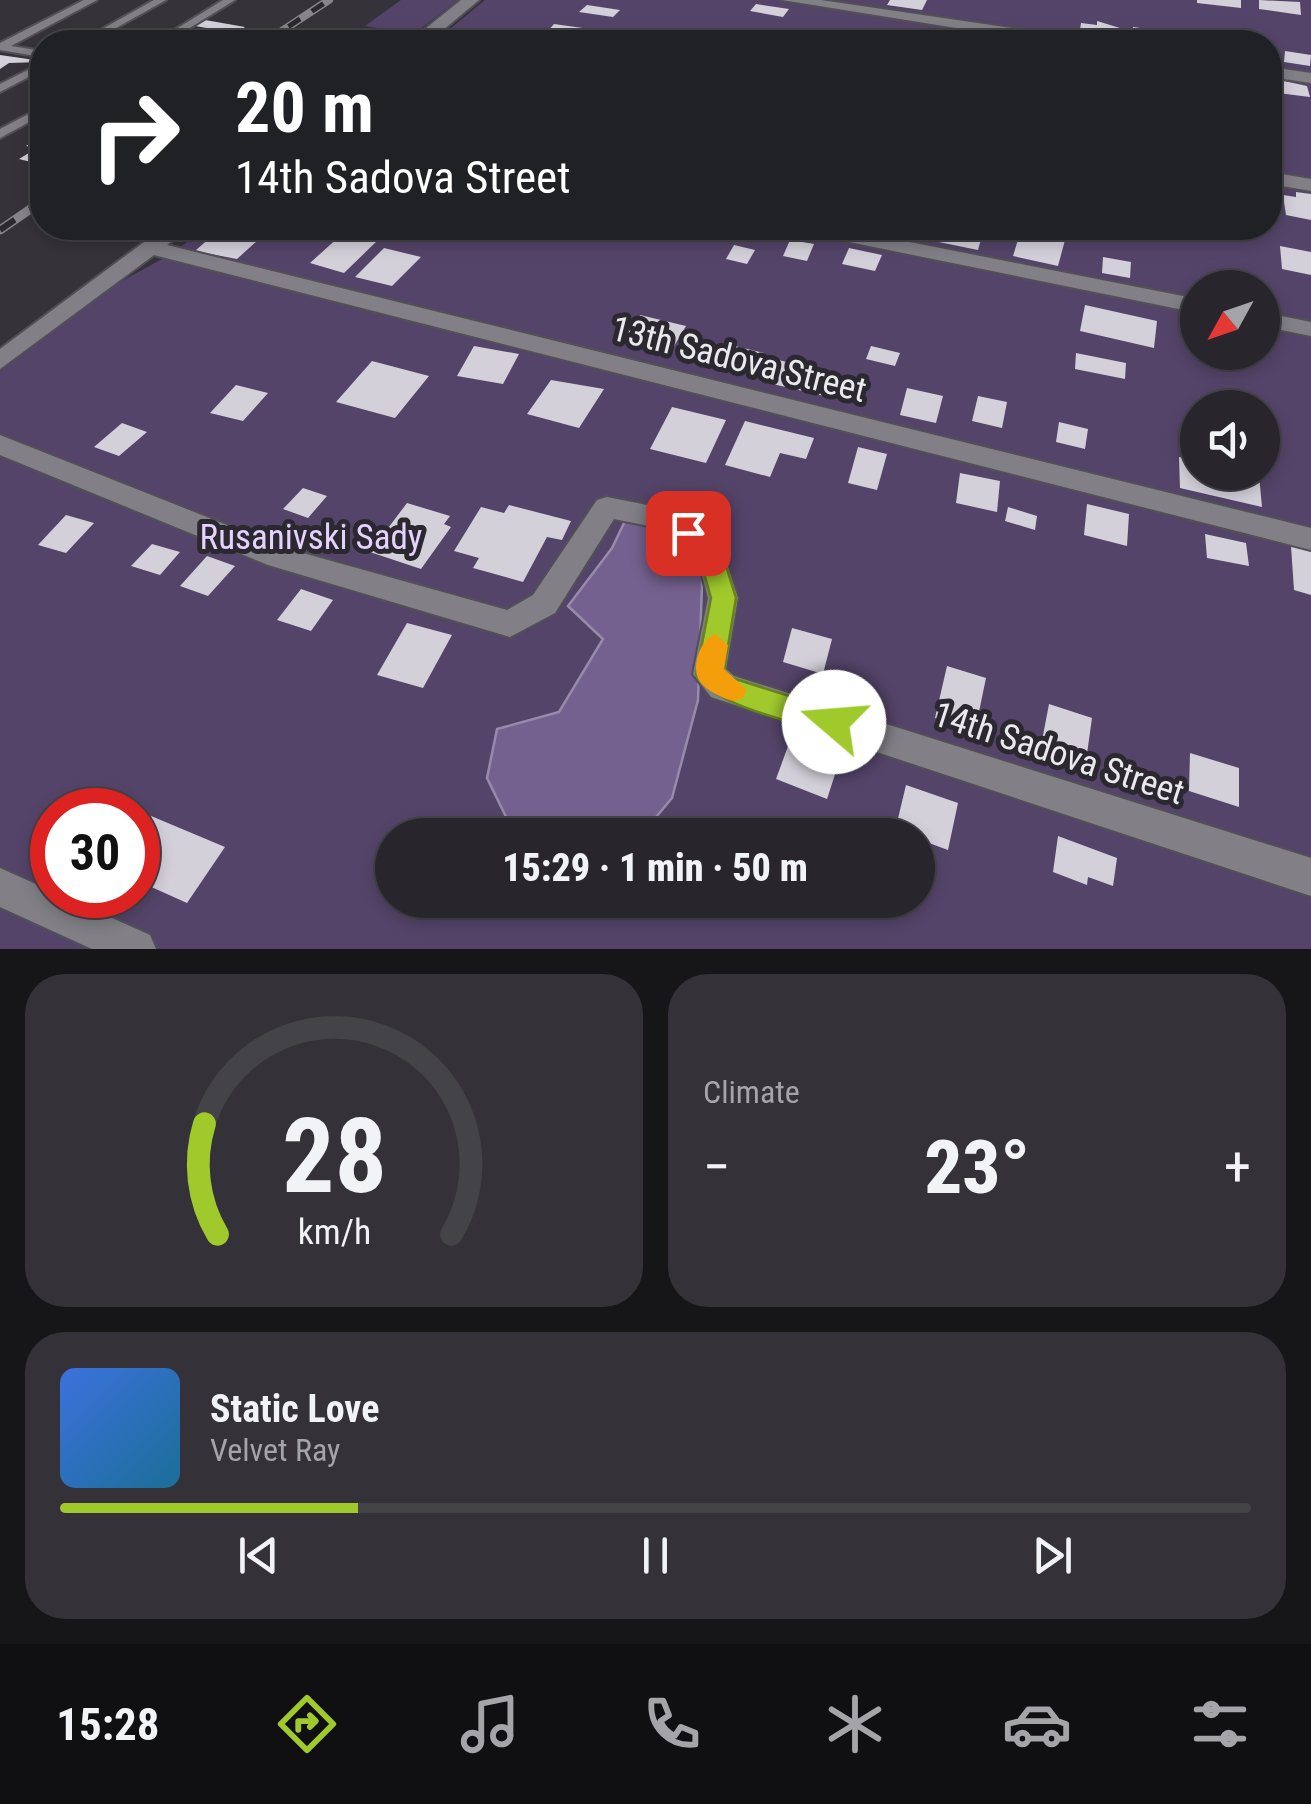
<!DOCTYPE html>
<meta charset="utf-8">
<style>
:root{--surface:#28262c;--page:#343238;--text:#f1f3f6;--muted:#a5a5a9;--line:#444348;--accent:#a0ca2c}
body{margin:0;font-family:"Roboto Condensed",sans-serif;background:var(--page);color:var(--text);height:100vh;display:flex;flex-direction:column;font-size:38px;white-space:nowrap}
*{box-sizing:border-box;margin:0}
p{font-size:32px;color:var(--muted)}
.icon{flex:none;width:55px;height:55px;fill:none;stroke:currentColor;stroke-width:2;stroke-linecap:round;stroke-linejoin:round}
.map{position:relative;height:949px;overflow:hidden}
.drawer{display:flex;flex-direction:column;gap:25px;padding:25px;background:#161518;flex:1}
.drawer>*{flex:none}
.banner{position:absolute;left:30px;top:30px;width:1252px;height:210px;border-radius:40px;box-shadow:0 5px 15px #0003,0 0 0 2px var(--line);background:#202124;color:#fff;overflow:hidden}
.needle{width:65px;rotate:230deg}
.controls{position:absolute;left:1180px;top:270px;display:grid;gap:20px}
.controls a{display:grid;place-items:center;width:100px;height:100px;border-radius:50%;background:var(--surface);box-shadow:0 5px 15px #0003,0 0 0 2px var(--line);font-size:50px}
.speed{position:absolute;left:30px;top:788px;display:flex;gap:20px;font-size:50px;font-weight:700;text-align:center}
.speed>*{display:grid;place-content:center;width:130px;height:130px;border-radius:50%;background:var(--surface);box-shadow:0 5px 15px #0003,0 0 0 2px var(--line);line-height:1}
.speed .limit{border:15px solid #d22;background:#fff;color:#111}
.pin{position:absolute;display:grid;place-items:center;width:85px;height:85px;color:#fff;margin:-42px;border-radius:20px;box-shadow:0 5px 15px #0006}
.me{position:absolute;width:110px;margin:-55px;rotate:288deg;stroke-linejoin:round;filter:drop-shadow(0 0 8px #0008)}
.turn{display:flex;align-items:center;gap:35px;height:210px;padding:0 40px;font-size:45px}
.turn .icon{width:130px;height:130px;stroke-width:2.5}
.turn b{display:block;font-size:70px;line-height:85px}
.big{font-size:75px;font-weight:800;line-height:1.1}
.drawer .card{flex:1;display:flex;flex-direction:column;justify-content:center;gap:15px;min-width:0;padding:0 35px;border-radius:40px;background:var(--page)}
.drawer .dial{align-items:center;gap:0}
.dial svg{height:260px;overflow:visible;fill:none;stroke:var(--line);stroke-width:7;stroke-linecap:round;text-anchor:middle}
.dial text{fill:var(--text);stroke:none}
.song{display:flex;align-items:center;gap:30px}
.cover{width:120px;height:120px;border-radius:15px;background:linear-gradient(135deg,hsl(220 70% 55%),hsl(200 70% 35%))}
.played{height:10px;border-radius:5px;background:linear-gradient(90deg,var(--accent) 25%,var(--line) 25%)}
.keys{display:flex;justify-content:space-around;direction:ltr}
.heat{display:flex;justify-content:space-between;align-items:center;font-size:55px;direction:ltr}
.drawer .tiles{flex:1;display:grid;gap:25px;grid-template-columns:1fr 1fr}
.card:last-child{grid-column:span 2}
.trip{position:absolute;left:375px;top:818px;width:560px;height:100px;border-radius:50px;background:var(--surface);box-shadow:0 5px 15px #0003,0 0 0 2px var(--line);font-weight:800;line-height:100px;text-align:center}
.menu{display:flex;height:160px;justify-content:space-around;align-items:center;background:#100f12;color:var(--muted)}
.menu .icon{width:70px;height:70px}
.menu .active{color:var(--accent)}
.menu b{font-size:45px;color:var(--text)}
.map>svg:first-child{display:block}
.green{fill:#544469;fill-rule:evenodd}
.water{fill:#75618f;stroke:#988aab;stroke-width:2.5}
.building{fill:#d4d0da}
.lines{fill:none;stroke-linecap:round;stroke-linejoin:round}
.service-casing{stroke:#525056;stroke-width:4}
.minor-casing{stroke:#525056;stroke-width:4}
.service{fill:#827f87;fill-rule:evenodd}
.minor{fill:#827f87;fill-rule:evenodd}
.rail-far1-casing{stroke:#87858b;stroke-width:8}
.rail-casing{stroke:#87858b;stroke-width:9}
.rail-far1{stroke:#2b2830;stroke-width:5;stroke-dasharray:14;stroke-linecap:butt}
.rail{stroke:#2b2830;stroke-width:6;stroke-dasharray:18;stroke-linecap:butt}
.route{fill:#a0ca2c;stroke:#68831d;stroke-width:2.5}
.slow{fill:#f59e0b}
.labels{text-anchor:middle;stroke-width:10;stroke-linejoin:round;paint-order:stroke}
.street-label{font-size:35px;fill:#eae9ed;stroke:#2b2830}
.park-label{font-size:35px;fill:#e5d2ff;stroke:#2b2830}
</style>
<div class="map">
<svg width="1311" height="949" viewBox="0 0 1311 949">
<rect width="100%" height="100%" fill="#36323a"/>
<g class="green">
<polygon points="401,0 458,0 414,34 365,26"/>
<path d="M485 0H1311V949H0V348L173 253 205 228H1270V42H434ZM1198 288H1262V352H1198ZM1198 408H1262V472H1198ZM52 810H138V895H52ZM392 835H918V900H392Z"/>
</g>
<polygon class="water" points="627,517 672,527 703,555 698,700 672,798 641,835 560,835 510,825 487,778 497,729 559,712 603,639 568,606 612,548"/>
<g class="building">
<polygon points="890,0 927,0 922,10 887,5"/>
<polygon points="1197,0 1241,0 1241,8 1197,3"/>
<polygon points="1259,0 1300,2 1301,15 1259,9"/>
<polygon points="756,4 789,9 783,17 750,11"/>
<polygon points="587,5 620,10 613,17 579,12"/>
<polygon points="205,20 245,27 236,33 195,26"/>
<polygon points="1097,21 1120,28 1120,35 1090,36 1090,31 1080,30 1081,23 1097,25"/>
<polygon points="554,24 583,28 570,42 540,40"/>
<polygon points="1133,27 1170,32 1169,42 1131,41"/>
<polygon points="1285,51 1311,55 1310,66 1284,62"/>
<polygon points="0,55 42,61 42,62 9,63 0,69"/>
<polygon points="1270,78 1307,86 1310,97 1270,92"/>
<polygon points="42,136 42,158 35,163 19,159 37,148 26,146"/>
<polygon points="1296,192 1311,194 1311,220 1286,215 1283,195 1296,197"/>
<polygon points="221,228 252,228 268,231 237,259 195,251"/>
<polygon points="917,228 960,228 983,232 978,250 914,237"/>
<polygon points="1021,230 1065,240 1058,266 1013,256"/>
<polygon points="341,235 379,239 344,273 310,263"/>
<polygon points="790,240 814,244 807,261 783,256"/>
<polygon points="734,245 755,250 747,264 726,259"/>
<polygon points="1280,246 1311,252 1311,275 1282,269"/>
<polygon points="384,248 421,257 392,286 355,277"/>
<polygon points="849,248 882,255 875,271 842,264"/>
<polygon points="1103,257 1131,262 1130,278 1102,273"/>
<polygon points="1085,305 1157,321 1154,348 1080,331"/>
<polygon points="640,315 686,326 670,353 623,341"/>
<polygon points="722,343 764,353 755,371 723,363 725,358 716,356"/>
<polygon points="474,346 519,354 503,384 457,376"/>
<polygon points="871,346 900,353 895,366 866,359"/>
<polygon points="1076,353 1126,363 1125,379 1075,369"/>
<polygon points="770,358 841,375 833,398 760,381"/>
<polygon points="372,361 429,376 395,418 336,402"/>
<polygon points="551,380 604,389 579,428 527,414"/>
<polygon points="236,385 268,393 243,421 210,413"/>
<polygon points="907,388 943,396 936,423 900,415"/>
<polygon points="978,396 1007,402 1002,428 972,421"/>
<polygon points="672,407 726,420 706,463 650,449"/>
<polygon points="745,421 814,438 806,459 780,453 770,477 725,465"/>
<polygon points="1059,422 1088,429 1085,449 1056,442"/>
<polygon points="122,423 147,432 119,456 94,447"/>
<polygon points="858,447 887,454 877,490 848,483"/>
<polygon points="1179,457 1198,461 1198,472 1259,475 1262,507 1180,488"/>
<polygon points="960,473 1000,481 997,512 956,503"/>
<polygon points="303,488 327,496 308,518 283,509"/>
<polygon points="407,503 450,516 444,524 451,527 421,569 370,552"/>
<polygon points="1087,504 1129,514 1127,546 1084,535"/>
<polygon points="509,505 571,521 562,540 547,537 523,582 473,568 479,558 454,551 481,507 504,513"/>
<polygon points="1008,507 1037,516 1035,530 1005,521"/>
<polygon points="66,515 94,523 66,553 38,545"/>
<polygon points="1205,534 1246,543 1249,566 1207,558"/>
<polygon points="152,544 180,552 160,575 131,566"/>
<polygon points="1291,546 1311,551 1311,595 1294,590"/>
<polygon points="207,556 235,566 208,596 180,586"/>
<polygon points="301,589 333,600 311,631 277,620"/>
<polygon points="407,623 452,635 423,688 377,675"/>
<polygon points="792,628 832,639 823,674 783,662"/>
<polygon points="947,666 986,678 975,731 935,718"/>
<polygon points="1049,704 1092,718 1086,761 1041,746"/>
<polygon points="791,738 841,756 827,799 776,779"/>
<polygon points="1190,753 1239,768 1239,807 1189,791"/>
<polygon points="906,785 958,803 948,850 918,839 918,835 895,831"/>
<polygon points="144,813 225,847 187,903 138,881 138,821"/>
<polygon points="1058,836 1117,858 1113,886 1088,877 1087,885 1053,872"/>
</g>
<g class="lines">
<g class="service-casing">
<g id="service">
<polygon points="84,0 97,0 11,46 42,51 42,57 0,50 0,43"/>
<polygon points="154,0 166,0 91,42 79,42"/>
<polygon points="223,0 235,0 167,42 155,42"/>
<polygon points="42,63 42,70 0,92 0,84"/>
<polygon points="42,107 42,115 0,138 0,129"/>
</g>
</g>
<g class="minor-casing">
<g id="minor">
<polygon points="461,0 479,0 443,30 492,42 432,38 409,42"/>
<polygon points="782,0 821,0 1073,37 1081,42 1043,42"/>
<polygon points="1270,67 1311,73 1311,83 1270,77"/>
<polygon points="1270,172 1311,179 1311,191 1270,184"/>
<polygon points="163,228 187,228 167,245 1311,528 1311,550 154,255 0,369 0,349"/>
<polygon points="799,228 839,228 1198,299 1198,313 810,234"/>
<polygon points="1262,312 1311,322 1311,336 1262,326"/>
<polygon points="0,435 285,548 507,610 533,595 597,500 607,497 677,511 719,539 738,598 726,669 734,676 1311,858 1311,896 711,697 693,674 708,598 696,553 659,528 614,519 555,613 510,637 268,565 0,455"/>
<polygon points="0,868 150,935 156,949 92,949 0,907"/>
</g>
</g>
<use href="#service" class="service"/>
<use href="#minor" class="minor"/>
<g class="rail-far1-casing">
<polyline id="rail-far1" points="265,42 329,0"/>
</g>
<g class="rail-casing">
<polyline id="rail" points="0,230 42,201"/>
</g>
<use href="#rail-far1" class="rail-far1"/>
<use href="#rail" class="rail"/>
</g>
<path class="route" d="M688 524 718 540 736 598 724 670 732 678 843 713 848 722 843 731 834 735C799 723 712 706 696 674L711 598 698 552 676 533Z"/>
<path class="slow" d="M715 634 728 645 724 669 747 690 743 698 733 701C722 698 702 689 698 678 692 664 701 639 715 634Z"/>
<g class="labels">
<g class="street-label">
<text transform="translate(739 359) rotate(14)" y="12">13th Sadova Street</text>
<text transform="translate(1059 753) rotate(18)" y="12">14th Sadova Street</text>
</g>
<g class="park-label">
<text x="311" y="549">Rusanivski Sady</text>
</g>
</g>
</svg>
<div class="controls">
<a><svg class="needle" viewBox="-14 -14 28 28"><path d="M0-13l5 13h-10z" fill="#e53935"/><path d="M0 13l5-13h-10z" fill="#a5a5a9"/></svg></a>
<a><svg class="icon" aria-label="sound" viewBox="0 0 24 24"><path d="M4 9h4l5-4v14l-5-4H4zM17 9q2 3 0 6"/></svg></a>
</div>
<div class="speed"><div class="limit">30</div></div>
<div class="pin" style="left:688px;top:533px;background:#d93025"><svg class="icon" aria-label="arrive" viewBox="0 0 24 24"><path d="M6 21V4h12l-3 4 3 4H6"/></svg></div>
<svg class="me" style="left:834px;top:722px" viewBox="-20 -20 40 40"><circle r="19" fill="#fff"/><path d="M0-13L10 11 0 6-10 11z" fill="#a0ca2c"/></svg>
<div class="trip">15:29 · 1 min · 50 m</div>
<div class="banner">
<div class="turn"><svg class="icon" aria-label="right" viewBox="0 0 24 24"><path d="M7 20v-9h11M14 6l5 5-5 5"/></svg><div><b>20 m</b>14th Sadova Street</div></div>
</div>
</div>
<section class="drawer">
<div class="tiles">
<div class="card dial"><svg viewBox="0 0 100 80">
<path d="M14 69A42 42 0 1 1 86 69"/>
<path d="M14 69A42 42 0 0 1 10 35" stroke="#a0ca2c"/>
<text x="50" y="56" font-size="32" font-weight="700">28</text>
<text x="50" y="72" font-size="11">km/h</text>
</svg></div>
<div class="card"><p>Climate</p>
<div class="heat"><a>−</a><b class="big">23°</b><a>+</a></div>
</div>
<div class="card">
<div class="song"><i class="cover"></i><div><b>Static Love</b><p>Velvet Ray</p></div></div>
<div class="played"></div>
<div class="keys"><svg class="icon" aria-label="previous" viewBox="0 0 24 24"><path d="M18 5L8 12l10 7zM5 5v14"/></svg><svg class="icon" aria-label="pause" viewBox="0 0 24 24"><path d="M8 5v14M16 5v14"/></svg><svg class="icon" aria-label="next" viewBox="0 0 24 24"><path d="M6 5l10 7-10 7zM19 5v14"/></svg></div>
</div>
</div>
</section>
<nav class="menu">
<b>15:28</b>
<svg class="icon active" aria-label="directions" viewBox="0 0 24 24"><path d="M12 3l9 9-9 9-9-9zM9 14v-3h6M13 9l2 2-2 2"/></svg>
<svg class="icon" aria-label="music" viewBox="0 0 24 24"><path d="M9 18V5l10-2v13"/><circle cx="6" cy="18" r="3"/><circle cx="16" cy="16" r="3"/></svg>
<svg class="icon" aria-label="phone" viewBox="0 0 24 24"><path d="M5 4h4l2 5-3 2q2 4 5 5l2-3 5 2v4C11 20 4 13 5 4z"/></svg>
<svg class="icon" aria-label="climate" viewBox="0 0 24 24"><path d="M12 3v18M4 7l16 10M4 17L20 7"/></svg>
<svg class="icon" aria-label="car" viewBox="0 0 24 24"><path d="M5 17H2v-5l4-1 3-4h7l3 4 3 1v5h-3M9 17h6M6 11h13"/><circle cx="7" cy="17" r="2"/><circle cx="17" cy="17" r="2"/></svg>
<svg class="icon" aria-label="filters" viewBox="0 0 24 24"><path d="M4 7h16M4 17h16"/><circle cx="9" cy="7" r="2"/><circle cx="15" cy="17" r="2"/></svg>
</nav>
